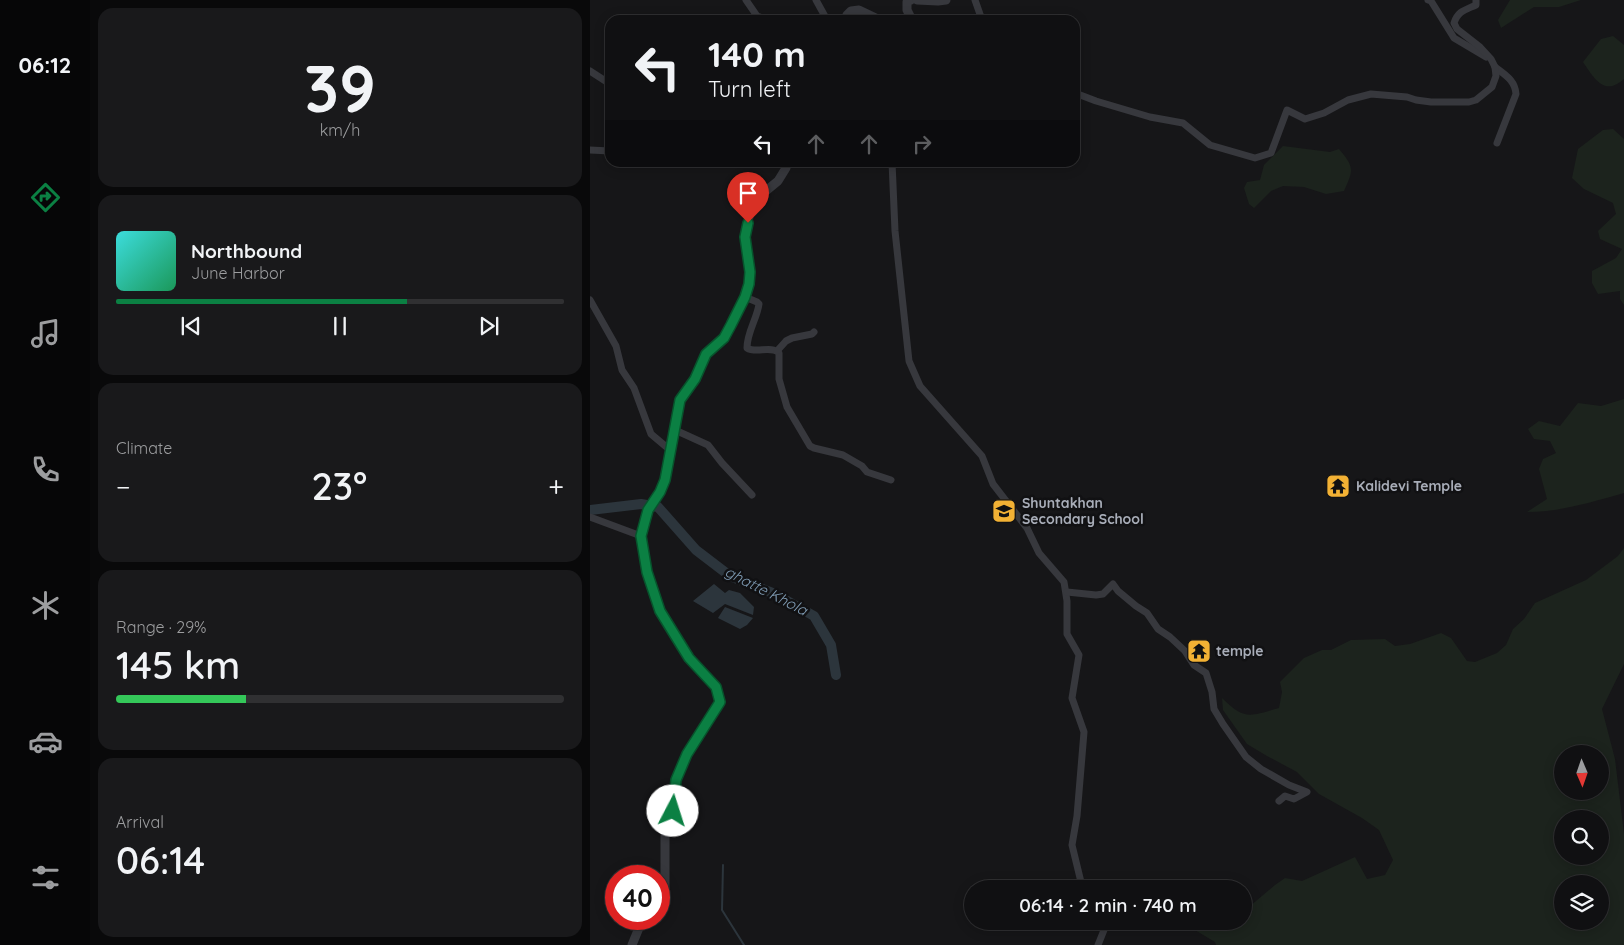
<!DOCTYPE html>
<meta charset="utf-8">
<style>
:root{--surface:#101012;--page:#19191b;--text:#f1f3f6;--muted:#9c9d9f;--line:#303032;--accent:#0b8043}
body{margin:0;font-family:Quicksand,sans-serif;background:var(--page);color:var(--text);height:100vh;display:flex;flex-direction:column;font-size:19px;white-space:nowrap}
*{box-sizing:border-box;margin:0}
p{font-size:16px;color:var(--muted)}
.icon{flex:none;width:28px;height:28px;fill:none;stroke:currentColor;stroke-width:2;stroke-linecap:round;stroke-linejoin:round}
.map{position:relative;flex:1;overflow:hidden}
.sheet{display:flex;flex-direction:column;gap:8px;padding:8px;background:#09090a;width:500px}
.sheet>*{flex:none}
.guide{position:absolute;left:15px;top:15px;width:475px;height:152px;border-radius:15px;box-shadow:0 2px 12px #0003,0 0 0 1px var(--line);background:#101012;color:var(--text);overflow:hidden}
.needle{width:32px;rotate:178deg}
.tools{position:absolute;left:964px;top:745px;display:grid;gap:10px}
.tools a{display:grid;place-items:center;width:55px;height:55px;border-radius:50%;background:var(--surface);box-shadow:0 2px 12px #0003,0 0 0 1px var(--line);font-size:25px}
.speed{position:absolute;left:15px;top:865px;display:flex;gap:10px;font-size:25px;font-weight:700;text-align:center}
.speed>*{display:grid;place-content:center;width:65px;height:65px;border-radius:50%;background:var(--surface);box-shadow:0 2px 12px #0003,0 0 0 1px var(--line);line-height:1}
.speed .limit{border:8px solid #d22;background:#fff;color:#111}
.pin{position:absolute;display:grid;place-items:center;width:42px;height:42px;color:#fff;margin:-51px -21px;border-radius:50% 50% 50% 0;rotate:-45deg;box-shadow:0 0 5px #0007}
.pin .icon{rotate:45deg}
.me{position:absolute;width:55px;margin:-28px;rotate:5deg;stroke-linejoin:round;filter:drop-shadow(0 0 4px #0008)}
.turn{display:flex;align-items:center;gap:18px;height:105px;padding:0 20px;font-size:22px}
.turn .icon{width:65px;height:65px;stroke-width:2.5}
.turn b{display:block;font-size:35px;line-height:42px}
.lanes{display:flex;align-items:center;height:48px;padding:0 20px;background:#0003;justify-content:center;gap:25px;direction:ltr}
.lanes .off{opacity:.35}
.big{font-size:38px;font-weight:600;line-height:1.1}
.sheet .card{flex:1;display:flex;flex-direction:column;justify-content:center;gap:8px;min-width:0;padding:0 18px;border-radius:15px;background:var(--page)}
.sheet .dial{align-items:center;gap:0}
.dial b{font-size:65px;line-height:1}
.song{display:flex;align-items:center;gap:15px}
.cover{width:60px;height:60px;border-radius:8px;background:linear-gradient(135deg,hsl(180 70% 55%),hsl(150 70% 35%))}
.played{height:5px;border-radius:2px;background:linear-gradient(90deg,var(--accent) 65%,var(--line) 65%)}
.keys{display:flex;justify-content:space-around;direction:ltr}
.heat{display:flex;justify-content:space-between;align-items:center;font-size:28px;direction:ltr}
.charge{height:8px;border-radius:4px;background:linear-gradient(90deg,#34c759 29%,var(--line) 0)}
.trip{position:absolute;left:374px;top:880px;width:288px;height:50px;border-radius:25px;background:var(--surface);box-shadow:0 2px 12px #0003,0 0 0 1px var(--line);font-weight:600;line-height:50px;text-align:center}
main{display:flex;flex:1;min-height:0}
.tab-bar{display:flex;flex-direction:column;width:90px;justify-content:space-around;align-items:center;background:#060607;color:var(--muted)}
.tab-bar .icon{width:35px;height:35px}
.tab-bar .selected{color:var(--accent)}
.tab-bar b{font-size:22px;color:var(--text)}
.map>svg:first-child{display:block}
.built{fill:#222225}
.green{fill:#1c231d;fill-rule:evenodd}
.water{fill:#2c353c}
.lines{fill:none;stroke-linecap:round;stroke-linejoin:round}
.stream{stroke:#2c353c;stroke-width:2}
.river{stroke:#2c353c;stroke-width:10}
.minor{stroke:#37383d;stroke-width:7}
.tertiary{stroke:#37383d;stroke-width:9}
.route-casing{stroke:#07532c;stroke-width:12}
.route{stroke:#0b8043;stroke-width:9}
.labels{text-anchor:middle;stroke-width:5;stroke-linejoin:round;paint-order:stroke}
.poi-label{font-size:14px;font-weight:bold;fill:#a8adb8;stroke:#111113;text-anchor:start}
.water-label{font-size:15px;font-style:italic;fill:#7f9bb3;stroke:#111113}
</style>
<main>
<nav class="tab-bar">
<b>06:12</b>
<svg class="icon selected" aria-label="directions" viewBox="0 0 24 24"><path d="M12 3l9 9-9 9-9-9zM9 14v-3h6M13 9l2 2-2 2"/></svg>
<svg class="icon" aria-label="music" viewBox="0 0 24 24"><path d="M9 18V5l10-2v13"/><circle cx="6" cy="18" r="3"/><circle cx="16" cy="16" r="3"/></svg>
<svg class="icon" aria-label="phone" viewBox="0 0 24 24"><path d="M5 4h4l2 5-3 2q2 4 5 5l2-3 5 2v4C11 20 4 13 5 4z"/></svg>
<svg class="icon" aria-label="climate" viewBox="0 0 24 24"><path d="M12 3v18M4 7l16 10M4 17L20 7"/></svg>
<svg class="icon" aria-label="car" viewBox="0 0 24 24"><path d="M5 17H2v-5l4-1 3-4h7l3 4 3 1v5h-3M9 17h6M6 11h13"/><circle cx="7" cy="17" r="2"/><circle cx="17" cy="17" r="2"/></svg>
<svg class="icon" aria-label="filters" viewBox="0 0 24 24"><path d="M4 7h16M4 17h16"/><circle cx="9" cy="7" r="2"/><circle cx="15" cy="17" r="2"/></svg>
</nav>
<section class="sheet">
<div class="card dial"><b>39</b><p>km/h</p></div>
<div class="card">
<div class="song"><i class="cover"></i><div><b>Northbound</b><p>June Harbor</p></div></div>
<div class="played"></div>
<div class="keys"><svg class="icon" aria-label="previous" viewBox="0 0 24 24"><path d="M18 5L8 12l10 7zM5 5v14"/></svg><svg class="icon" aria-label="pause" viewBox="0 0 24 24"><path d="M8 5v14M16 5v14"/></svg><svg class="icon" aria-label="next" viewBox="0 0 24 24"><path d="M6 5l10 7-10 7zM19 5v14"/></svg></div>
</div>
<div class="card"><p>Climate</p>
<div class="heat"><a>−</a><b class="big">23°</b><a>+</a></div>
</div>
<div class="card"><p>Range · 29%</p><b class="big">145 km</b><div class="charge"></div></div>
<div class="card"><p>Arrival</p><b class="big">06:14</b></div>
</section>
<div class="map">
<svg width="1034" height="945" viewBox="0 0 1034 945">
<rect width="100%" height="100%" fill="#161618"/>
<polygon class="built" points="413,499 425,511 411,523 402,510"/>
<g class="green">
<polygon points="920,0 991,0 969,7 944,7 911,28 908,20"/>
<path d="M1023 36 1034 45V79C1014 97 1004 78 993 62L1011 39Z"/>
<polygon points="1023,129 1034,139 1034,305 1030,299 1030,291 1008,294 1002,283 1002,271 1026,258 1032,249 1010,239 1008,231 1026,214 1023,203 994,189 982,178 988,149 1013,130"/>
<path d="M693 146 740 152 749 149C764 167 764 169 754 191L736 194 714 187 693 186 681 191 664 208 659 204 654 188 657 182 670 180 674 165Z"/>
<path d="M1034 399V493C1002 502 970 512 937 512L957 499 949 469 953 459 966 453 960 441 944 439 938 429 949 421 970 426 988 403 1011 406Z"/>
<path d="M1034 548V664L1012 709 1025 759 1034 834V945H626L625 942 605 930 597 921H652L653 912 685 885 695 878 712 881 765 857 777 879 795 875 803 860 789 830 772 818 729 794 707 772 677 756 657 744 633 710 632 698C655 721 660 716 689 708L692 692 690 682 714 658 732 650H741L761 640 795 639 805 646 820 644 851 633 861 638 877 661 885 662 907 653 916 645 923 629 934 619 945 603 996 580 1028 556ZM972 754H1010V791H972ZM972 819H1010V856H972ZM972 884H1010V921H972Z"/>
</g>
<g class="water">
<polygon points="124,584 135,593 139,590 150,593 164,607 163,615 135,604 123,613 103,601"/>
<polygon points="135,607 163,618 157,625 150,629 128,618"/>
</g>
<g class="lines">
<polyline class="stream" points="133,865 132,910 154,945"/>
<polyline class="river" points="0,510 51,504 68,507 106,550 140,576 185,594 224,616 241,645 246,675"/>
<g class="minor">
<polyline points="156,0 167,16 179,20"/>
<polyline points="226,0 237,20"/>
<polyline points="385,0 392,20"/>
<polyline points="838,0 841,1 864,38 896,57"/>
<path d="M905 67C915 75 925 80 926 94L907 143"/>
<polyline points="0,71 20,84"/>
<path d="M485 93 506 101 560 117 593 123 620 145 665 158 681 153 697 110 715 119 734 113 758 100 781 94 817 97 826 100 841 102H879L886 100 902 87 906 76 905 67 901 59 890 47 867 29 864 23C868 11 875 10 886 5V0"/>
<polyline points="0,150 20,151"/>
<polyline points="302,162 305,231 319,361 330,386 392,456 403,484 437,528 449,553 474,582 477,601 477,634 489,655 482,698 494,732 487,816 482,845 491,882 495,889"/>
<path d="M155 297 167 302 169 304C167 319 157 332 157 348 166 354 181 345 189 353V379L197 407 220 446 224 448 253 455 272 466 277 472 301 480"/>
<polyline points="0,300 26,346 32,370 44,388 61,434 80,450"/>
<polyline points="187,351 196,341 202,338 222,334 224,332"/>
<polyline points="85,430 118,445 132,463 162,495"/>
<polyline points="0,517 51,536"/>
<polyline points="477,592 506,595 513,594 523,584 528,591 546,606 557,613 568,629 580,637 595,651 604,665 616,673 622,692 624,709 633,724 656,757 671,769 699,785 717,792 704,799 695,796 689,801"/>
<polyline points="508,945 514,930 514,921"/>
</g>
<g class="tertiary">
<polyline points="321,0 317,2 317,10 322,20"/>
<polyline points="327,0 348,1 356,0"/>
<polyline points="255,20 257,15 261,11 269,10 290,20"/>
<polyline points="69,910 75,901 75,836 83,811 86,780 97,754 130,702 126,687 99,658 70,611 57,572 51,536 58,510 70,492 75,480 90,400 105,379 116,354 134,337 141,325 155,297 159,283 160,272 155,237 161,207 171,195 188,181 196,168 197,162"/>
<polyline points="42,945 51,923 58,919"/>
</g>
</g>
<g class="lines">
<g class="route-casing">
<polyline id="route" points="83,811 86,780 97,754 130,702 126,687 99,658 70,611 57,572 51,536 58,510 70,492 75,480 90,400 105,379 116,354 134,338 141,325 155,297 159,284 160,272 155,237 158,223"/>
</g>
<use href="#route" class="route"/>
</g>
<defs>
<g id="temple-square" transform="scale(1.25)"><rect x="-9" y="-9" width="18" height="18" rx="4" fill="#f2b134" stroke="#111113"/><path d="M0-6L5-2H3V0L6.5 2.5H4V6H1.5V3h-3V6H-4V2.5H-6.5L-3 0V-2H-5Z" fill="#111"/></g>
<g id="school-square" transform="scale(1.25)"><rect x="-9" y="-9" width="18" height="18" rx="4" fill="#f2b134" stroke="#111113"/><path d="M0-5L7-2L0 1L-7-2ZM-4 1L0 2.5L4 1V4Q0 6-4 4Z" fill="#111"/></g>
</defs>
<g fill-rule="evenodd">
<use href="#temple-square" x="748" y="486"/>
<use href="#school-square" x="414" y="511"/>
<use href="#temple-square" x="609" y="651"/>
</g>
<g class="labels">
<g class="poi-label">
<text x="766" y="491">Kalidevi Temple</text>
<text x="432" y="508">Shuntakhan<tspan x="432" dy="16">Secondary School</tspan></text>
<text x="626" y="656">temple</text>
</g>
<g class="water-label">
<text transform="translate(176 591) rotate(27)" y="5">ghatte Khola</text>
</g>
</g>
</svg>
<div class="tools">
<a><svg class="needle" viewBox="-14 -14 28 28"><path d="M0-13l5 13h-10z" fill="#e53935"/><path d="M0 13l5-13h-10z" fill="#9c9d9f"/></svg></a>
<a><svg class="icon" aria-label="search" viewBox="0 0 24 24"><circle cx="10" cy="10" r="6"/><path d="M15 15l6 6"/></svg></a>
<a><svg class="icon" aria-label="layers" viewBox="0 0 24 24"><path d="M12 4l9 5-9 5-9-5zM3 14l9 5 9-5"/></svg></a>
</div>
<div class="speed"><div class="limit">40</div></div>
<div class="pin" style="left:158px;top:223px;background:#d93025"><svg class="icon" aria-label="arrive" viewBox="0 0 24 24"><path d="M6 21V4h12l-3 4 3 4H6"/></svg></div>
<svg class="me" style="left:83px;top:811px" viewBox="-20 -20 40 40"><circle r="19" fill="#fff"/><path d="M0-13L10 11 0 6-10 11z" fill="#0b8043"/></svg>
<div class="trip">06:14 · 2 min · 740 m</div>
<div class="guide">
<div class="turn"><svg class="icon" aria-label="left" viewBox="0 0 24 24"><path d="M17 20v-9H6M10 6l-5 5 5 5"/></svg><div><b>140 m</b>Turn left</div></div>
<div class="lanes"><svg class="icon" aria-label="left" viewBox="0 0 24 24"><path d="M17 20v-9H6M10 6l-5 5 5 5"/></svg><svg class="icon off" aria-label="ahead" viewBox="0 0 24 24"><path d="M12 20V5M6 11l6-6 6 6"/></svg><svg class="icon off" aria-label="ahead" viewBox="0 0 24 24"><path d="M12 20V5M6 11l6-6 6 6"/></svg><svg class="icon off" aria-label="right" viewBox="0 0 24 24"><path d="M7 20v-9h11M14 6l5 5-5 5"/></svg></div>
</div>
</div>
</main>
